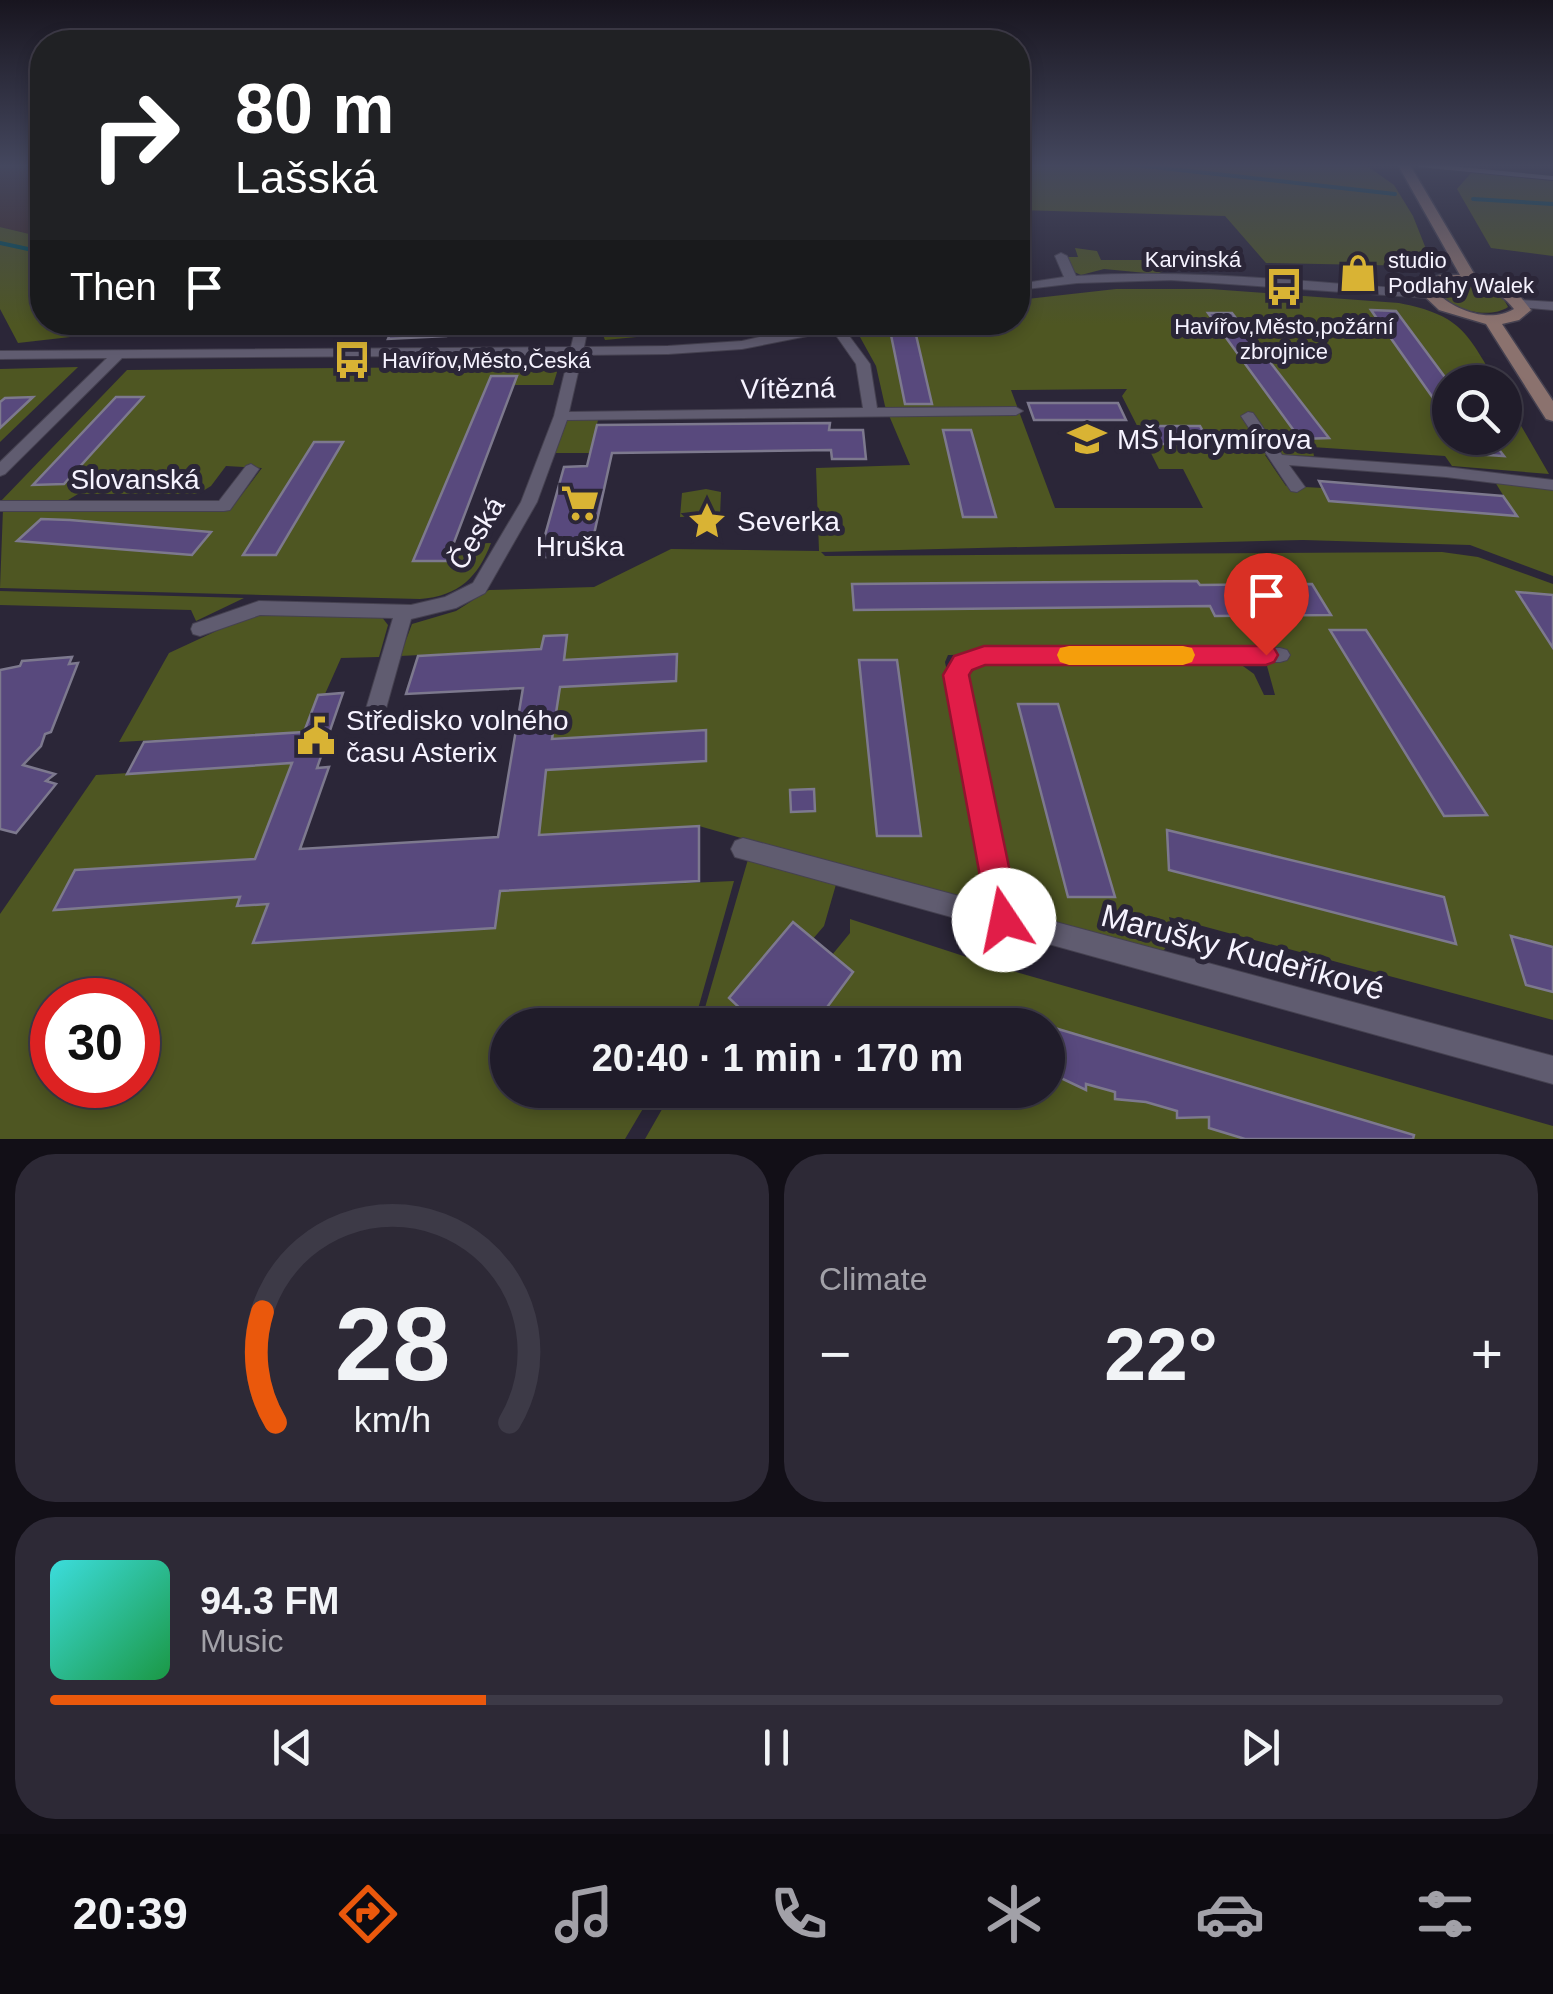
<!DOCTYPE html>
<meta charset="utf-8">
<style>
:root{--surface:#201c2a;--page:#2d2936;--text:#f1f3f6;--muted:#a2a1a8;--line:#3d3a47;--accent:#ea580c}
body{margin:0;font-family:Arial,sans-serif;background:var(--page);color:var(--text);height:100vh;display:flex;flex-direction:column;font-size:38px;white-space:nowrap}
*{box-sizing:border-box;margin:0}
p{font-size:32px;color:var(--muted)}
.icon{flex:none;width:55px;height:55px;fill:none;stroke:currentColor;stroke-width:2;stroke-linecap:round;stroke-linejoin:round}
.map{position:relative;height:1139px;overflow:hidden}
.panel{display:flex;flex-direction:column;gap:15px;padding:15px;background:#120f17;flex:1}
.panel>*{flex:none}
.guide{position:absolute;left:30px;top:30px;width:1000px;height:305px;border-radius:40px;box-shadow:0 5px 15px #0003,0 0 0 2px var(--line);background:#202124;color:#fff;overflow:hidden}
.controls{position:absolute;left:1432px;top:365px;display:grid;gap:20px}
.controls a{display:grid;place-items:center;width:90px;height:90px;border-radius:50%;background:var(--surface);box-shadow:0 5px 15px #0003,0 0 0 2px var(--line);font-size:50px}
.speed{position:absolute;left:30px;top:978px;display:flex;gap:20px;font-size:50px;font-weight:700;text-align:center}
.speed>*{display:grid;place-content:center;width:130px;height:130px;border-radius:50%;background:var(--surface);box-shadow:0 5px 15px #0003,0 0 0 2px var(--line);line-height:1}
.speed .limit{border:15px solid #d22;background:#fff;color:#111}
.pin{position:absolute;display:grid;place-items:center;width:85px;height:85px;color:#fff;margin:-102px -42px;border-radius:50% 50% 50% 0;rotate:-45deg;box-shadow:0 0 10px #0007}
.pin .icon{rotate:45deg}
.me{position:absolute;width:110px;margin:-55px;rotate:349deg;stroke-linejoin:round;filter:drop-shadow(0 0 8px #0008)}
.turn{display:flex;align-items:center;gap:35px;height:210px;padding:0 40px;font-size:45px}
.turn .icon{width:130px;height:130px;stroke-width:2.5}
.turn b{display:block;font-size:70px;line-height:85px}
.then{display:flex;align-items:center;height:95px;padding:0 40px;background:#0003;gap:20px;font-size:38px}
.big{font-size:75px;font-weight:700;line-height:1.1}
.panel .card{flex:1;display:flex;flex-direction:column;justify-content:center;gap:15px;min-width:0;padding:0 35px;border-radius:40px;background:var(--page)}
.panel .dial{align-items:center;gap:0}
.dial svg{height:260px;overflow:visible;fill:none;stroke:var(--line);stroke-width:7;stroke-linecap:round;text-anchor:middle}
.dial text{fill:var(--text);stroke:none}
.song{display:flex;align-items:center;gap:30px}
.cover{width:120px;height:120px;border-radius:15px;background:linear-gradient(135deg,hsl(180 70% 55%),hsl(140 70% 35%))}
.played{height:10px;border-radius:5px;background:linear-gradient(90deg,var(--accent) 30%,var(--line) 30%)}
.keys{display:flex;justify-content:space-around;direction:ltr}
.heat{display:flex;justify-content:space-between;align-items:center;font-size:55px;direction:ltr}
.panel .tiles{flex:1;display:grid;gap:15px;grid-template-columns:1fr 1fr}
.card:last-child{grid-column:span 2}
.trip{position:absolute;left:490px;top:1008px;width:575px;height:100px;border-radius:50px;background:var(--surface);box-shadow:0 5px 15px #0003,0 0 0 2px var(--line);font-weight:700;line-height:100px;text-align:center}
.tabs{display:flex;height:160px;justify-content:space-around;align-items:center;background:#0d0b11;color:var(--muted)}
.tabs .icon{width:70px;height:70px}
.tabs .selected{color:var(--accent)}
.tabs b{font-size:45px;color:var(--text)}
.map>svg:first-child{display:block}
.industrial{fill:#3f2b2a}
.green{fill:#4e5622;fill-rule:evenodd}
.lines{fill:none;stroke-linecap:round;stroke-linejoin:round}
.stream{stroke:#004f58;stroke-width:4}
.building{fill:#58497d;stroke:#7d798e;stroke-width:2.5}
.street-casing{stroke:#454150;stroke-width:2}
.secondary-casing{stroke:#454150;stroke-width:3}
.street{fill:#605c70;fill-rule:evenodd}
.secondary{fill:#8b726e;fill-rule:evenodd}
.rail{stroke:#888493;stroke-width:4}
.route{fill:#e11d48;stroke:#92132f;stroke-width:2.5}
.slow{fill:#f59e0b}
.labels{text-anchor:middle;stroke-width:10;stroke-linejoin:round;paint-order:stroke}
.far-street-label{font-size:22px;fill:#f6f3ff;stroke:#2b2638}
.far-poi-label{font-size:22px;fill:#f6f3ff;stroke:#2b2638;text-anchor:start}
.street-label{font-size:28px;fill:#f6f3ff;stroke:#2b2638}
.poi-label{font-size:28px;fill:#f6f3ff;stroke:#2b2638;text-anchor:start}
.near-street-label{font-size:32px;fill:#f6f3ff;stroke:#2b2638}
</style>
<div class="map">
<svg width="1553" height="1139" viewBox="0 0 1553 1139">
<rect width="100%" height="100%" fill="#2b2638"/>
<polygon class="industrial" points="0,165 42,169 42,237 0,227"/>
<g class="green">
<polygon points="1018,165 1367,166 1394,185 1413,216 1430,259 1419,266 1266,263 1225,216 1018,210"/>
<polygon points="1471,173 1553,181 1553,256 1491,248 1457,189"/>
<polygon points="0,227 42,237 42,322 119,323 79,336 18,343 0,309"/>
<polygon points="1075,248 1097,251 1101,260 1161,260 1165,270 1157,274 1104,269 1081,275 1072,271 1066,257 1078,257"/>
<path d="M1454 282C1474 285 1500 287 1508 307 1489 320 1448 310 1437 289Z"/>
<path d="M1116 289H1210L1399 303C1460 315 1467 332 1496 382H1450V438H1505V398L1549 474 1452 466 1445 456 1312 447 1314 456 1265 455 1286 486 1323 488 1329 501 1516 516 1495 482 1553 489V576L1470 545 1303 540 821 552 825 556 1442 552 1478 557 1553 584V1020L1169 917 1174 938 1163 951C1105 938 1034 936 1004 877L966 679C984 650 1037 661 1068 660L1070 666H1082L1081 660 1236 661 1254 674 1264 695H1275L1267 666 1278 651 948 655 945 662 987 864 985 885 971 896 954 899 699 826 539 835 546 770 706 761 705 730 550 739 560 687 676 681V655L564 661 566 635 544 636 541 649 400 656 412 624 456 611 489 590 594 587 671 549 819 551 816 468 910 465 885 406 876 366 860 337 914 323 1018 322V300ZM1127 389 1122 396 1159 469H1183L1203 508H1055L1011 390Z"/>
<polygon points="732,322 732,328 605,340 598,323"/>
<path d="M554 366 558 369 553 385H513L516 375 490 376 414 560 453 544 491 543C478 577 459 596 420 599L0 588 3 509H231L262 468 226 466 211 486 198 494H78L63 503 0 502 127 370Z"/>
<polygon points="78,367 76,369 0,442 0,369"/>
<polygon points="599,416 590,453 549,453 564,418"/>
<polygon points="706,489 721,492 720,516 680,517 682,493"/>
<polygon points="0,591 244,598 196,621 191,610 0,605"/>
<polygon points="253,614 381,616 388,625 379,657 341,658 325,694 318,695 304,732 119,742 169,653"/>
<path d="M292 763 255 859 76 870 55 910 240 897 238 906 268 904 254 943 494 928 500 891 734 881 698 1009 689 1025H508V1090H654L625 1139H0V914L96 775ZM52 1000H138V1085H52Z"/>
<polygon points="749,856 837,881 824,926 812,940 792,923 729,999 748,1018 752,1014 763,1025 700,1025"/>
<polygon points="850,919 985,963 1553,1126 1553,1139 645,1139 673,1090 1048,1090 1048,1025 814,1025 852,974 832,955 850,933"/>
</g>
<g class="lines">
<g class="stream">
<polyline points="1135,165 1395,194"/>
<polyline points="1473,199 1553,204"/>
<polyline points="0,243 42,252"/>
</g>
</g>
<g class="building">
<polygon points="1371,310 1396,311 1450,384 1450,422"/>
<polygon points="1208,313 1232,313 1329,438 1300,439"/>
<polygon points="395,322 446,322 446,336 388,339"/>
<polygon points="891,335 916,335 932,404 905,404"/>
<polygon points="491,376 517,376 447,561 413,561"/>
<polygon points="33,397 0,428 0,402 5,398"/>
<polygon points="116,397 143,397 64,484 33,485"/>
<polygon points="1028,403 1118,403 1126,420 1034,420"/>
<polygon points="830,423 829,430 863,430 866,459 832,459 831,450 612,453 589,557 539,557 564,467 587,466 597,425"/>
<polygon points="1153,426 1200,426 1210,444 1162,444"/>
<polygon points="943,430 971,430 996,517 963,517"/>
<polygon points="1461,438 1490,438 1504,456 1472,454"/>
<polygon points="314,442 343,442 276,555 243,555"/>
<polygon points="1319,481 1503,496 1517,516 1329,501"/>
<polygon points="41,519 70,520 211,532 192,555 17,541"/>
<polygon points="1197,581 1200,585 1312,584 1331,615 1215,616 1210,606 854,610 852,584"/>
<polygon points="1517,592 1553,595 1553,648"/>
<polygon points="1330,630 1366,630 1487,815 1444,816"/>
<polygon points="567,635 564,660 677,654 676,681 560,687 552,739 706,730 706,761 546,770 539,835 699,826 699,881 500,891 495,928 253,943 268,904 237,906 240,897 54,910 75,870 255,859 292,763 127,774 144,742 304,732 318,695 343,693 317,768 329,767 300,849 498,837 523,688 406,694 418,656 541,649 544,636"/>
<polygon points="72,657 69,664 78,663 51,732 45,734 41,746 23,765 55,774 46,781 56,784 16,833 0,829 0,670 20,666 22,661"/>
<polygon points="859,660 897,660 921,836 877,836"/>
<polygon points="1018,704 1058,704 1115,897 1068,897"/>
<polygon points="814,789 815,811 791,812 790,790"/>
<polygon points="1167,830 1444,897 1456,944 1169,870"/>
<polygon points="793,922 853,972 814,1025 765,1025 752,1013 749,1017 729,998"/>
<polygon points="1511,936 1553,947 1553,992 1526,985"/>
<polygon points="1048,1026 1414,1135 1413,1139 1245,1139 1209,1128 1209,1117 1177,1118 1177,1111 1146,1102 1115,1099 1115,1092 1086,1084 1086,1090 1048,1072"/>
</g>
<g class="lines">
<g class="street-casing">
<g id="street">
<path d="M1061 253 1067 256 1076 276C1194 268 1310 283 1428 290L1434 294 1428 298 1171 280 1077 283 1018 290V284L1064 277 1055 256Z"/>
<polygon points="1521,300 1553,302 1553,310 1517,307 1515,304"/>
<path d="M577 322H589L584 347 668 346 742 341 827 322H865L844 329 870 364 877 408 1016 407 1023 411 1016 415 567 420 537 502 485 593 456 608 411 619 385 712 382 718 375 720 368 718 365 712 393 618 260 615 200 636 193 634 191 629 193 624 259 601 411 605 445 597 473 583 521 502 554 416 569 355 122 358 5 474 0 476V462L107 358 0 359V351L571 347ZM833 331 856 364 863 408 569 412 582 355 668 354 742 349Z"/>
<polygon points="1248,412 1253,413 1282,455 1446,467 1553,480 1553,490 1446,477 1289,465 1305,487 1297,492 1291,491 1241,416"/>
<polygon points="251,464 259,469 230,510 224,511 0,511 0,501 219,501 246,466"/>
<polygon points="984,648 1280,648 1287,650 1290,655 1287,660 1280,662 985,662 970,668 966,675 1015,911 1553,1056 1553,1084 735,857 731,849 735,841 743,838 989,904 946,675 956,658"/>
</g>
</g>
<g class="secondary-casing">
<path id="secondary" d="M1398 165H1410L1476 277 1515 290 1531 310 1519 320 1502 324 1553 401V421L1546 419 1486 324 1439 310 1418 290 1424 280 1441 275H1460ZM1442 283C1469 283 1497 286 1514 309 1489 324 1453 310 1434 290Z"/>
</g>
<use href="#street" class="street"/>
<use href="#secondary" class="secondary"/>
<polyline class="rail" points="1419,165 1553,178"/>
</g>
<linearGradient id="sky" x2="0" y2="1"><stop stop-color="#18151f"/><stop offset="0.51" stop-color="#44475e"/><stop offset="1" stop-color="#44475e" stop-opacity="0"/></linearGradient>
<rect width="1553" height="325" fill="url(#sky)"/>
<polygon class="route" points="984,646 1266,646 1274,648 1278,655 1274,662 1266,665 985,665 972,670 969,675 1020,920 1015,932 1004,936 992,932 988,920 943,675 954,656"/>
<polygon class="slow" points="1069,646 1183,646 1192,648 1195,655 1192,662 1183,665 1069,665 1060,662 1057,655 1060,648"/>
<defs>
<g id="shop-bare" transform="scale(3)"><path d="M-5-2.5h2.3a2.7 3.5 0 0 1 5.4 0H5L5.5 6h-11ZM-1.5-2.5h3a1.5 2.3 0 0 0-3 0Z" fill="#d9b334" stroke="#2b2638" stroke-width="2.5" paint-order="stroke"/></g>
<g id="bus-bare" transform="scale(3)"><path d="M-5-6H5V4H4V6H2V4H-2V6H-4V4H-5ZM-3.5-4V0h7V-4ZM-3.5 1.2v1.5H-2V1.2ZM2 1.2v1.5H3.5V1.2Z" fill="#d9b334" stroke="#2b2638" stroke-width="2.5" paint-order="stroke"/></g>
<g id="school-bare" transform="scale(3)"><path d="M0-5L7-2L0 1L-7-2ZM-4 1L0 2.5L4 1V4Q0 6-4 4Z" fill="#d9b334" stroke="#2b2638" stroke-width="2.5" paint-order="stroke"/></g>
<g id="supermarket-bare" transform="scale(3)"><path d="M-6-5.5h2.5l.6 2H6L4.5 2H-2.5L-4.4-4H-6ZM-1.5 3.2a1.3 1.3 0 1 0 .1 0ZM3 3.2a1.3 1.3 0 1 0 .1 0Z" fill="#d9b334" stroke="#2b2638" stroke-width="2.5" paint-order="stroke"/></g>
<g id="sight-bare" transform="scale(3)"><path d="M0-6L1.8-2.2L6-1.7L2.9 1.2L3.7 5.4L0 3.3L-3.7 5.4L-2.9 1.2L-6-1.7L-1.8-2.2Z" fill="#d9b334" stroke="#2b2638" stroke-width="2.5" paint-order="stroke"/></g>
<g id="civic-bare" transform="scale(3)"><path d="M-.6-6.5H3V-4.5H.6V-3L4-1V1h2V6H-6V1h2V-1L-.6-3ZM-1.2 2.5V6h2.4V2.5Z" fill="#d9b334" stroke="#2b2638" stroke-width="2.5" paint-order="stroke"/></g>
</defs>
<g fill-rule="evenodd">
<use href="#shop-bare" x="1358" y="273"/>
<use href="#bus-bare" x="1284" y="287"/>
<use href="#bus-bare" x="352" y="360"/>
<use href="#school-bare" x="1087" y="439"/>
<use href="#supermarket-bare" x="580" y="503"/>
<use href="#sight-bare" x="707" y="521"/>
<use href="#civic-bare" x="316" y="736"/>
</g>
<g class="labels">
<g class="far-street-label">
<text x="1193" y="267">Karvinská</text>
</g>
<g class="far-poi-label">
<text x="1388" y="268">studio<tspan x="1388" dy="25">Podlahy Walek</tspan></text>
<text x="1284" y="334" text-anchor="middle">Havířov,Město,požární<tspan x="1284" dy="25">zbrojnice</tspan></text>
<text x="382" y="368">Havířov,Město,Česká</text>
</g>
<g class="street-label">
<text transform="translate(788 388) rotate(-1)" y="10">Vítězná</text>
<text x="135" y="489">Slovanská</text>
<text transform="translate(476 533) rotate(-58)" y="10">Česká</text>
</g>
<g class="poi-label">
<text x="1117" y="449">MŠ Horymírova</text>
<text x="737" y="531">Severka</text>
<text x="580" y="556" text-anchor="middle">Hruška</text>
<text x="346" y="730">Středisko volného<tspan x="346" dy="32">času Asterix</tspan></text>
</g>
<g class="near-street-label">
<text transform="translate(1243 952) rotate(15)" y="11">Marušky Kudeříkové</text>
</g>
</g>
</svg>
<div class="controls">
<a><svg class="icon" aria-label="search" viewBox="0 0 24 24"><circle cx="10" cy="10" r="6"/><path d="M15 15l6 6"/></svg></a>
</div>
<div class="speed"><div class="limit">30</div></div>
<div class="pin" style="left:1266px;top:655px;background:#d93025"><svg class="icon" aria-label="arrive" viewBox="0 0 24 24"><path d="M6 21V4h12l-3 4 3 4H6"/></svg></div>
<svg class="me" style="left:1004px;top:920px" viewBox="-20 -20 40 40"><circle r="19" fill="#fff"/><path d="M0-13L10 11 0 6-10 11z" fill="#e11d48"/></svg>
<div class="trip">20:40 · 1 min · 170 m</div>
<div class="guide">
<div class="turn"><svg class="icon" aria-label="right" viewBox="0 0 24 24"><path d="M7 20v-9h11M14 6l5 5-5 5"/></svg><div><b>80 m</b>Lašská</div></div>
<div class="then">Then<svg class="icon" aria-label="arrive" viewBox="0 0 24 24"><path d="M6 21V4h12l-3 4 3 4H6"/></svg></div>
</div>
</div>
<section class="panel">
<div class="tiles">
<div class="card dial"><svg viewBox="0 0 100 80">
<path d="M14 69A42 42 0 1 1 86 69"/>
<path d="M14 69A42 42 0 0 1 10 35" stroke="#ea580c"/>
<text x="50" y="56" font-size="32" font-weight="700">28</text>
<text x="50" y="72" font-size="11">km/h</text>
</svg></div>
<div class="card"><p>Climate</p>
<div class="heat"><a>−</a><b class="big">22°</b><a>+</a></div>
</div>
<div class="card">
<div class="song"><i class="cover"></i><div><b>94.3 FM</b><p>Music</p></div></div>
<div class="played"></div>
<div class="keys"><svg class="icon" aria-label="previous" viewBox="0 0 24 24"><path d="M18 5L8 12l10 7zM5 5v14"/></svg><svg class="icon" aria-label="pause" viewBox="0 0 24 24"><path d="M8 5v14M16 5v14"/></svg><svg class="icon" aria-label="next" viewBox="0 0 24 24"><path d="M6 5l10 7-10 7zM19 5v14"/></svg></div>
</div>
</div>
</section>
<nav class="tabs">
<b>20:39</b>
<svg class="icon selected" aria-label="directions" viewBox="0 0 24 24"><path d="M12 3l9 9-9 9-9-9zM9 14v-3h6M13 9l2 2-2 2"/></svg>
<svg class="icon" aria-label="music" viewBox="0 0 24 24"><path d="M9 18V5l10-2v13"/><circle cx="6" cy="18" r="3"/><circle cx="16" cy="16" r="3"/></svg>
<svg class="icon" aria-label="phone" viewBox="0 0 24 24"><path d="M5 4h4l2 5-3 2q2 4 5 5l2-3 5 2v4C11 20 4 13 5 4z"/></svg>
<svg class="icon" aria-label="climate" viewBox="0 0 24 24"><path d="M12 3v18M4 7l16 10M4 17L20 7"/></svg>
<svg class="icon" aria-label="car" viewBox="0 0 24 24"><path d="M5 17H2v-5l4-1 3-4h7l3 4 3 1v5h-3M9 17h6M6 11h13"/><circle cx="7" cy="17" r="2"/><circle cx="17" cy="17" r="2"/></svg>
<svg class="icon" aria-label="filters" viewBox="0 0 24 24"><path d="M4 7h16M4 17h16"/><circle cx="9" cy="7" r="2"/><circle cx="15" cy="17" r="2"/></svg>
</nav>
